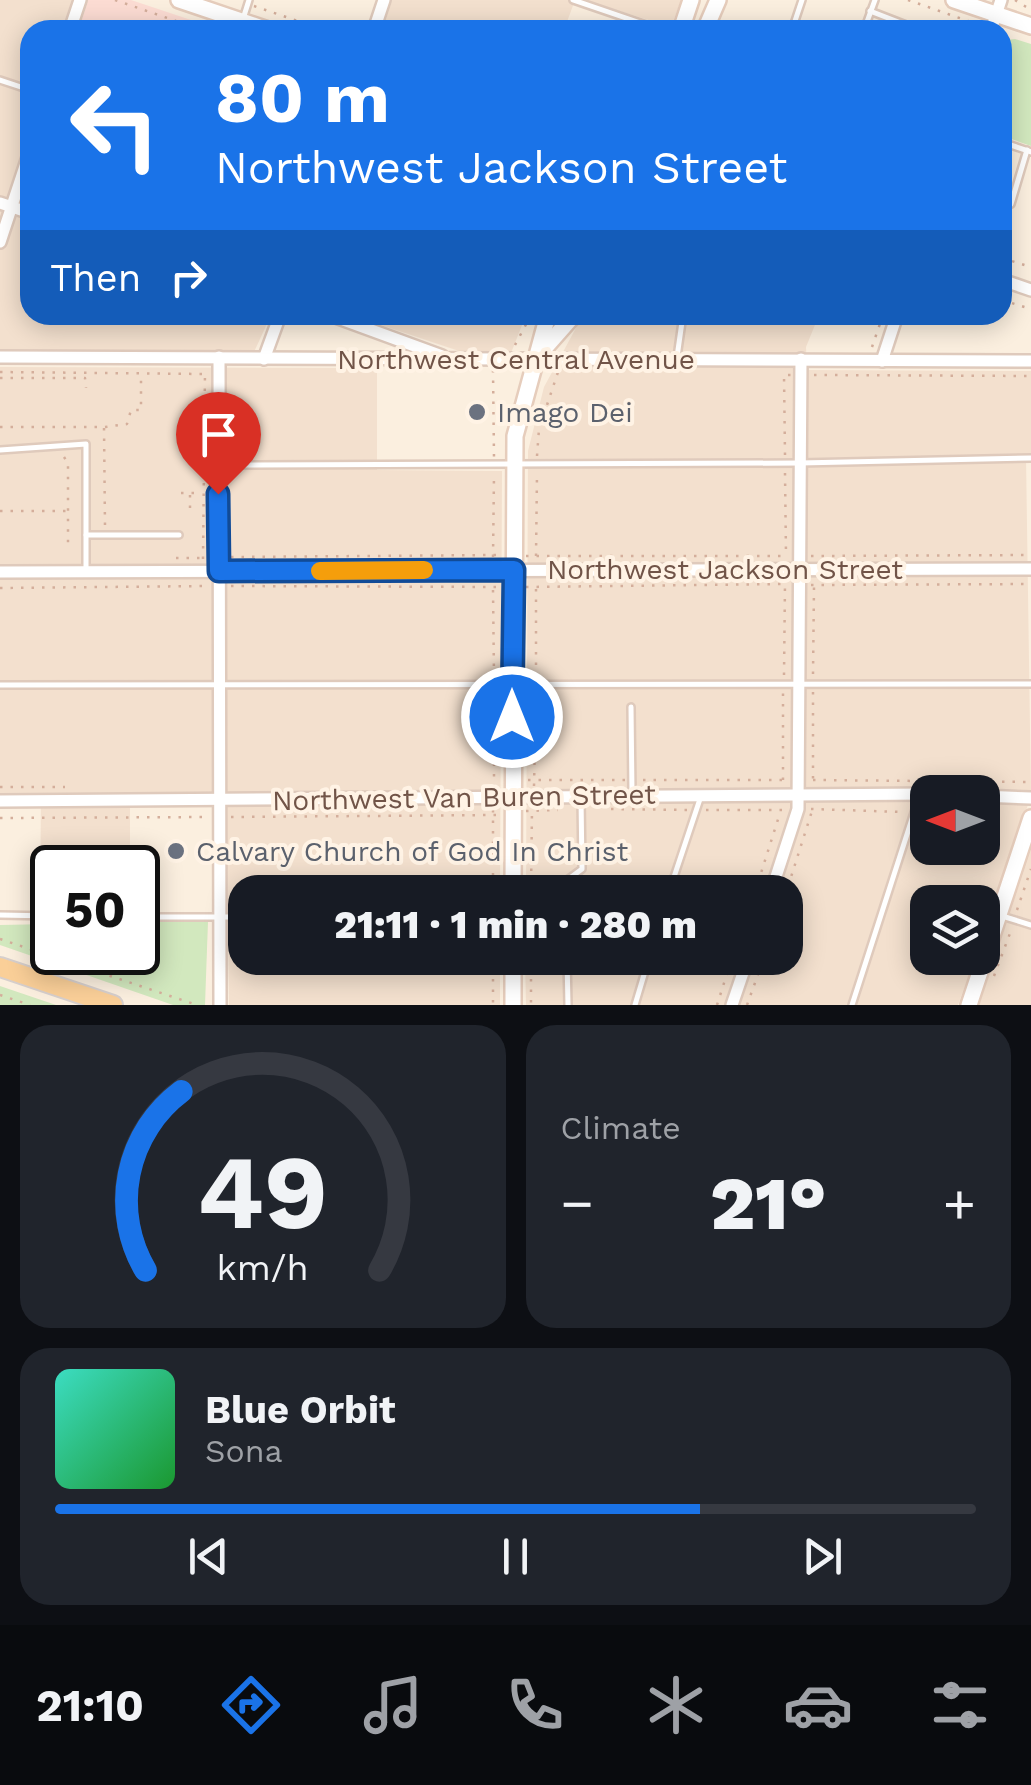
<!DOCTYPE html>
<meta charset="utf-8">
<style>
:root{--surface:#171b24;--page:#20242c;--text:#f1f3f6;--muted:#9ea1a6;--line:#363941;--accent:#1a73e8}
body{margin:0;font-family:"Work Sans",sans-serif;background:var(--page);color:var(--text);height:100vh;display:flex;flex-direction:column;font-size:38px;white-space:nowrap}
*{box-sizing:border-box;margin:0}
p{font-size:32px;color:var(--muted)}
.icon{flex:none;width:55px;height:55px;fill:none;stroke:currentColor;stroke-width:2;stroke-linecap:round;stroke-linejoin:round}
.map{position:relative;height:1005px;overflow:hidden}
.drawer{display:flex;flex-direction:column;gap:20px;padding:20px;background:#0d0f14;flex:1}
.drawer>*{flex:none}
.hud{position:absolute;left:20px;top:20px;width:992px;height:305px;border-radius:30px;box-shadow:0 5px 25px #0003;background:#1a73e8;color:#fff;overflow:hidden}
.needle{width:65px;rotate:270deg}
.tools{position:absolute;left:910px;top:775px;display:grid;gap:20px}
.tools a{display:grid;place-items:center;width:90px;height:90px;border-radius:20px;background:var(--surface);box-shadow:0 5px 25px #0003;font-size:50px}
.speed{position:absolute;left:30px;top:845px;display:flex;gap:20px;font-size:50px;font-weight:700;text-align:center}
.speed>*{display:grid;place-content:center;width:130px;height:130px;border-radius:50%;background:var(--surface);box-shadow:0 5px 25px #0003;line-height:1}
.speed .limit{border:5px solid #111;border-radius:15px;background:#fff;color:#111}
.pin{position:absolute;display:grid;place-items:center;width:85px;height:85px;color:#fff;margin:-102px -42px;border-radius:50% 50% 50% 0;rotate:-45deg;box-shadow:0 0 10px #0007}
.pin .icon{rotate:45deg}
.me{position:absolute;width:110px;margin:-55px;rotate:0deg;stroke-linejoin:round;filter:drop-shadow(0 0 8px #0008)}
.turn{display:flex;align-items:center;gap:35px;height:210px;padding:0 30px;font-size:45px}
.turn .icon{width:130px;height:130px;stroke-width:2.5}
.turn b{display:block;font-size:70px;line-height:85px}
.then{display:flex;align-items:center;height:95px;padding:0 30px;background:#0003;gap:20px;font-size:38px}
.big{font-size:75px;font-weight:800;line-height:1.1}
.drawer .tile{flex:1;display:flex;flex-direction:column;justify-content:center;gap:15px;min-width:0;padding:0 35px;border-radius:30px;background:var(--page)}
.drawer .dial{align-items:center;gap:0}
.dial svg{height:260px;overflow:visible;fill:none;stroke:var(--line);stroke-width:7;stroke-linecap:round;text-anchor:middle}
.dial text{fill:var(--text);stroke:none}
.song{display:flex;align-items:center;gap:30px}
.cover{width:120px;height:120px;border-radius:15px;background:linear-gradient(135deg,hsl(170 70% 55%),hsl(130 70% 35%))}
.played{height:10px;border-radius:5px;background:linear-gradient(90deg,var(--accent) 70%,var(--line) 70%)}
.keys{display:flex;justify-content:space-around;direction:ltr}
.heat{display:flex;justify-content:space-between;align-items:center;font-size:55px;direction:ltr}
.drawer .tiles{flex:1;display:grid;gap:20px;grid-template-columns:1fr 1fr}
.tile:last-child{grid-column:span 2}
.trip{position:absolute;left:228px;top:875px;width:575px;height:100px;border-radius:30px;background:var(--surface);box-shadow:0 5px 25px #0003;font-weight:800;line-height:100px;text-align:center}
.tabs{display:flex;height:160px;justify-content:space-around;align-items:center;background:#090b0e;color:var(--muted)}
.tabs .icon{width:70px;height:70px}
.tabs .on{color:var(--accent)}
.tabs b{font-size:45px;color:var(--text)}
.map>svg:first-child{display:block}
.residential{fill:#f3e0ce;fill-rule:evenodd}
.commercial{fill:#fcdcd3}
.green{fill:#d2e8be}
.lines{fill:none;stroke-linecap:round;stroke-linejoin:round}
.service-casing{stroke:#dfcabc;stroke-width:10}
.minor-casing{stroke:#dfcabc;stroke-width:16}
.secondary-casing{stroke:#e6cdbc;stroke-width:20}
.primary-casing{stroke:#d7cfcc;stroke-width:22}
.path{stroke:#d4ae9b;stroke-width:2.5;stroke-dasharray:2.5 8;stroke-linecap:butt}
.service{stroke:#fff;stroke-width:5}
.minor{stroke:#fff;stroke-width:11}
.secondary{stroke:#fff;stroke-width:15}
.primary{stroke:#facf98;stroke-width:18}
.route-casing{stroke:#114b97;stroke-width:25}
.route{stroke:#1a73e8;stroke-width:18}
.slow{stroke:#f59e0b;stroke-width:18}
.worship-dot{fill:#6b7280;stroke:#fff3e5;stroke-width:4}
.labels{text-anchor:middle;stroke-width:8;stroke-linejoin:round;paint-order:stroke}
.street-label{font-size:28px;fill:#715448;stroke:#fff3e5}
.worship-label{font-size:28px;fill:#5b616d;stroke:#fff3e5;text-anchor:start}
</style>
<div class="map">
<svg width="1031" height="1005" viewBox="0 0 1031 1005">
<rect width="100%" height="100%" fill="#fbefdf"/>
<g class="residential">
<polygon points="0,0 74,0 64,30 30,30 30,315 271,315 254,352 0,352"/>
<polygon points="392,0 575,0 564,30 382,30"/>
<polygon points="584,0 681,0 671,27"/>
<polygon points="351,315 526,315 511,353 465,353"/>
<path d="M583 315H819L806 347 807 370 1031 371V456L1026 457 1031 796 983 935 982 902H928V958H975L958 1005H526L525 958H785V892H526L528 451 544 387ZM928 792H982V848H928Z"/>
<polygon points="0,367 377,368 377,470 502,471 500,892 245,892 245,958 500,958 500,1005 229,1005 226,796 130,795 130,867 52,868 52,910 40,910 41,796 0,795"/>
<polygon points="1031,850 1031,1005 979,1005"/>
</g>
<polygon class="commercial" points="88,0 131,0 221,30 78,30"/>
<g class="green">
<polygon points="1015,39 1031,44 1031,146 1003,136 1003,52 1006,40"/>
<polygon points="208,921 205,1005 173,1005 0,945 0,925 52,924 52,952 138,952 138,922"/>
<polygon points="0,986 56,1005 0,1005"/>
</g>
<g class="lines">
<g class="service-casing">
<g id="service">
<polyline points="573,0 661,30"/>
<polyline points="870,11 919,30"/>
<polyline points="243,19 249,0"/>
<polyline points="792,30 802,0"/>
<polyline points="864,30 875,0"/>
<polyline points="0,80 30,90"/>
<polyline points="1002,142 1031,152"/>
<polyline points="1011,204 1027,150"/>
<polyline points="677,357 683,315"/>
<polyline points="0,450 86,444 86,571"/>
<polyline points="222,465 800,463 1031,458"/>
<polyline points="86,535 179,535"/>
<polyline points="0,685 1031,684"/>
<polyline points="631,707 632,793"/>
<polyline points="551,892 582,869 581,798"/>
<polyline points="669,892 701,796"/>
<polyline points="0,915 52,916"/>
<polyline points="1002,916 1031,925"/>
<polyline points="138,917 245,917"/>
<polyline points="567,958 568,1005"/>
<polyline points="635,1005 649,958"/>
<polyline points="852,1005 920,794"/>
</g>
</g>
<g class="minor-casing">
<g id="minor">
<polyline points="70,30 80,0"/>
<polyline points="374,30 384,0"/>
<polyline points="991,30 1001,0"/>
<polyline points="0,203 30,213"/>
<polyline points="0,242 30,151"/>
<polyline points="1002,280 1031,290"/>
<polyline points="330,315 442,356"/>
<polyline points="0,357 1031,361"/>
<polyline points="219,357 220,1005"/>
<polyline points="264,359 280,315"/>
<polyline points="882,361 897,315"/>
<polyline points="0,572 1031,569"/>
<polyline points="982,796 1031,798"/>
<polyline points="0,801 928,794"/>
<polyline points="771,892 798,809 801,359"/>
<polyline points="732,1005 748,958"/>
</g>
</g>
<g class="secondary-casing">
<g id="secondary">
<polyline points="179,0 268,30"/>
<polyline points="954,0 1031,26"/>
<polyline points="681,30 691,0"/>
<polyline points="705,30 718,0"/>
<polyline points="536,358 574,315"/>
<polyline points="513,892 515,436 548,315"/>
<polyline points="513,1005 513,958"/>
<polyline points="969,1005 1031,818"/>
</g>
</g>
<g class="primary-casing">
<polyline id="primary" points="0,967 113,1005"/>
</g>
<g class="path">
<polyline points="115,0 202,30"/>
<polyline points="908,0 968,21 973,30"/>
<polyline points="1015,0 1031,10"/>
<polyline points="254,6 324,30"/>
<polyline points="1002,258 1031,267"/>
<polyline points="1002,300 1031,309"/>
<polyline points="515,345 531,315"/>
<polyline points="872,347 883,315"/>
<polyline points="493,370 494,457"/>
<polyline points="0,372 203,374"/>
<polyline points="814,375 1031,376"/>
<polyline points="0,378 85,378 86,388"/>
<polyline points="0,427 104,427 105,526"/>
<polyline points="105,427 127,424 131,410 141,410 141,375"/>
<polyline points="785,455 784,375 791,375"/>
<polyline points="537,456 539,429 558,372"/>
<polyline points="64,457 68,463 68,544"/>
<polyline points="785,473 786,555"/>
<polyline points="181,493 202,493"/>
<polyline points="190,495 190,516"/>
<polyline points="0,511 68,511"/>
<polyline points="526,556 788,556"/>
<polyline points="536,556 537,474"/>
<polyline points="811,556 1031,555"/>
<polyline points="231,557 498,555"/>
<polyline points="493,557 494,475"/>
<polyline points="176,558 208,558"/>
<polyline points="203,559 205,372"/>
<polyline points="811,585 1031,584"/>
<polyline points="231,586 498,587"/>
<polyline points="526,587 788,584"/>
<polyline points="0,588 208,586"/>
<polyline points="536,589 536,676"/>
<polyline points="493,590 494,677"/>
<polyline points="813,674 814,587"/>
<polyline points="784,675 785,583"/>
<polyline points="813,692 813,779"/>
<polyline points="528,780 625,780"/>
<polyline points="643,780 785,780"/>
<polyline points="783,780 783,693"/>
<polyline points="813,780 1031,782"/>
<polyline points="534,786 536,694"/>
<polyline points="0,787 65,787"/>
<polyline points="494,787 494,695"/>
<polyline points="611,809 688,810"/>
<polyline points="811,809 903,812"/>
<polyline points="493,810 493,892"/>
<polyline points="706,810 783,810"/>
<polyline points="982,810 1000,810"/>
<polyline points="526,811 558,810"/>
<polyline points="231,817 498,815"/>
<polyline points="0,818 208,817"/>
<polyline points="531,892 532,809"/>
<polyline points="755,892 780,813"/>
<polyline points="785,896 812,811"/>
<polyline points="1017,910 1031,869"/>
<polyline points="0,939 197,1005"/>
<polyline points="493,958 493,1005"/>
<polyline points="531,958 531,1005"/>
<polyline points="994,976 1012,928"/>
<polyline points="0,995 30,1005"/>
<polyline points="717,1005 732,958"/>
<polyline points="747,1005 764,958"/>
</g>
<use href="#service" class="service"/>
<use href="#minor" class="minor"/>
<use href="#secondary" class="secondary"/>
<use href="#primary" class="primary"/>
</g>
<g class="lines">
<g class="route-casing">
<polyline id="route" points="218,494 219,571 514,570 512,717"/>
</g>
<use href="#route" class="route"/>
<polyline class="slow" points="320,571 424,570"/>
</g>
<g class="worship-dot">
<circle cx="477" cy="412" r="10"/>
<circle cx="176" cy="851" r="10"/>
</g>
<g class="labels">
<g class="street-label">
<text x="516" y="369">Northwest Central Avenue</text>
<text x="725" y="579">Northwest Jackson Street</text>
<text transform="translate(464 797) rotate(-1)" y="10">Northwest Van Buren Street</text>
</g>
<g class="worship-label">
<text x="497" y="422">Imago Dei</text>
<text x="196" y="861">Calvary Church of God In Christ</text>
</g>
</g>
</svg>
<div class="tools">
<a><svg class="needle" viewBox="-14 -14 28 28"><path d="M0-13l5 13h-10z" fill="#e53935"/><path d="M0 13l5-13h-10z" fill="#9ea1a6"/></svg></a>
<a><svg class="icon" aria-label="layers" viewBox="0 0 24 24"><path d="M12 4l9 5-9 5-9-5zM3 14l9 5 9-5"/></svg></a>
</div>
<div class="speed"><div class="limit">50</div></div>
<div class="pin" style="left:218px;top:494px;background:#d93025"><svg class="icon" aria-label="arrive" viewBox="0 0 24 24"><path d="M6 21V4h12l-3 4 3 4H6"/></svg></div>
<svg class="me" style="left:512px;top:717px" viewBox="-20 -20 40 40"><circle r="17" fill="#1a73e8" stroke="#fff" stroke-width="3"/><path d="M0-11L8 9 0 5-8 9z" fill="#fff"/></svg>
<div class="trip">21:11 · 1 min · 280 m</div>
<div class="hud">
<div class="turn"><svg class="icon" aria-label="left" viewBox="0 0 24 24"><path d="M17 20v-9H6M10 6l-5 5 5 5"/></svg><div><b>80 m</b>Northwest Jackson Street</div></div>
<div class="then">Then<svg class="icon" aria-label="right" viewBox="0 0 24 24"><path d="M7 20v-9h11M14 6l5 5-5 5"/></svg></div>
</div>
</div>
<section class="drawer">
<div class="tiles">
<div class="tile dial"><svg viewBox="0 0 100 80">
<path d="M14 69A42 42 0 1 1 86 69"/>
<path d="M14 69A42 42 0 0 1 25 14" stroke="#1a73e8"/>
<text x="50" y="56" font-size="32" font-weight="700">49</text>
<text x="50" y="72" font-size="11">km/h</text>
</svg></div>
<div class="tile"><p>Climate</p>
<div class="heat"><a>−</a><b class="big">21°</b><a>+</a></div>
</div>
<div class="tile">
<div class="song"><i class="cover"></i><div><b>Blue Orbit</b><p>Sona</p></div></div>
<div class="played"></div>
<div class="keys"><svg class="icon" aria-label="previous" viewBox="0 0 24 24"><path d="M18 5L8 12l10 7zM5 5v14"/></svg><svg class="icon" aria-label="pause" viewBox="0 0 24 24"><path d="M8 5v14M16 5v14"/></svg><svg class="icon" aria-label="next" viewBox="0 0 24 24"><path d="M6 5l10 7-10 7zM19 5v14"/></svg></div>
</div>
</div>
</section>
<nav class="tabs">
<b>21:10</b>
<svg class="icon on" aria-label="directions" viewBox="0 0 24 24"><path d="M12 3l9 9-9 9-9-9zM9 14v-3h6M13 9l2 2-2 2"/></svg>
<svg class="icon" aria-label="music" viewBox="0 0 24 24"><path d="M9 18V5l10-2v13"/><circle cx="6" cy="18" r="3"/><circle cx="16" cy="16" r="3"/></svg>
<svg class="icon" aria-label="phone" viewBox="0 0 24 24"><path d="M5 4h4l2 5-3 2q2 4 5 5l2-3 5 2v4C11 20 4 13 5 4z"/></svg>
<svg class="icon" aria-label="climate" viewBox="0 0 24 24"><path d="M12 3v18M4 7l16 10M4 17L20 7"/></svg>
<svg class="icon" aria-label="car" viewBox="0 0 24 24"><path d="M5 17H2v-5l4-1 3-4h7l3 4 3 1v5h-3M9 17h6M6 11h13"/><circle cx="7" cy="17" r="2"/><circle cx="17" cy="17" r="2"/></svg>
<svg class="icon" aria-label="filters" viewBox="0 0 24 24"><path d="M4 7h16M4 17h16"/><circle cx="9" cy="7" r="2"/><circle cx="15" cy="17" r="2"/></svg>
</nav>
